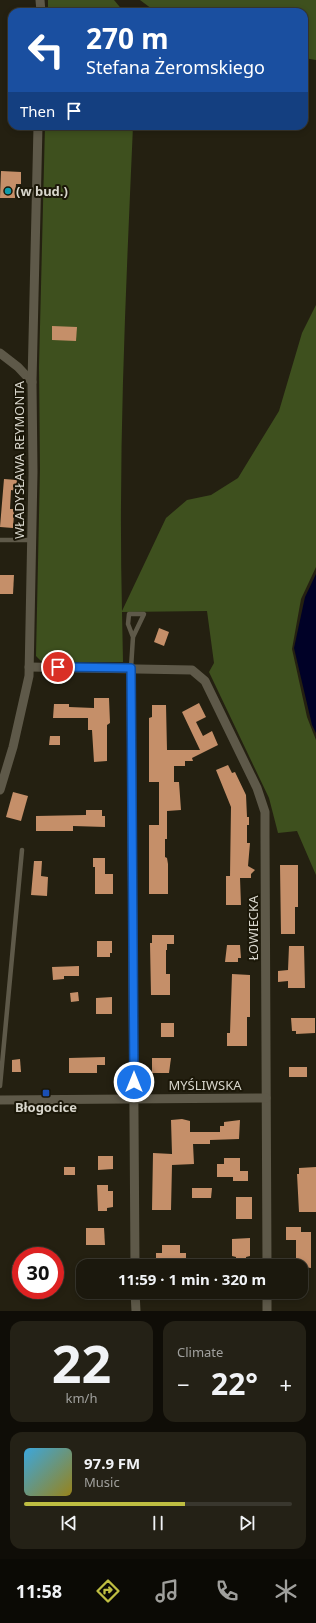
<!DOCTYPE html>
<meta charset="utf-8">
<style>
:root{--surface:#1b180d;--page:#242116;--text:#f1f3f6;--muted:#a0a09d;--line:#39372e;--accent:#bfbe42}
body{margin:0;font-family:"Noto Sans",sans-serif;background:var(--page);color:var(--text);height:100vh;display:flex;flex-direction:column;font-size:15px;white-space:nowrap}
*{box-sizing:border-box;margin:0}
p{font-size:13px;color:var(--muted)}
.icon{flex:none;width:22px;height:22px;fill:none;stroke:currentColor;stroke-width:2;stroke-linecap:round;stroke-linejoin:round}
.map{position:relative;height:1311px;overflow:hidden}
.side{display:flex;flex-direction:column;gap:10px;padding:10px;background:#0f0d07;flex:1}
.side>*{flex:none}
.guide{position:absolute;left:8px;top:8px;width:300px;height:122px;border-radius:12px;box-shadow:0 2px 6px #0003,0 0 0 1px var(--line);background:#1a4fa0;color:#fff;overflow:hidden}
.speed{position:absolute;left:12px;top:1247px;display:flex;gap:8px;font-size:20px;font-weight:700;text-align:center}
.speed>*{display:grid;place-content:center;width:52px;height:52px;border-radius:50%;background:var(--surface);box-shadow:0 2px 6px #0003,0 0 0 1px var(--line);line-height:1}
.speed .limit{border:6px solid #d22;background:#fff;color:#111}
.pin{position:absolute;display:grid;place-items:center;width:34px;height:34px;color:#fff;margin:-17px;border:2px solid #fff;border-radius:50%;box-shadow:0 1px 4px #0007}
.me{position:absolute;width:44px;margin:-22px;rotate:0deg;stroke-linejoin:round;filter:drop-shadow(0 0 3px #0008)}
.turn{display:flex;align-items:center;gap:14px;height:84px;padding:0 12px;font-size:18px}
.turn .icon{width:52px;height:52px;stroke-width:2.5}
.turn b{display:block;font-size:28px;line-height:34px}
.then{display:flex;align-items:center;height:38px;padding:0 12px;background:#0003;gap:8px;font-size:15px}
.big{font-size:30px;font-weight:700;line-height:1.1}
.side .card{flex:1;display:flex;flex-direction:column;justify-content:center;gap:6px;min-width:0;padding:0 14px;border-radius:12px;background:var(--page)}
.side .dial{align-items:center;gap:0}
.dial b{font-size:52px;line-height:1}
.song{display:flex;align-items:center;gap:12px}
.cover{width:48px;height:48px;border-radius:6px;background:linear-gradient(135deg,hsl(200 70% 55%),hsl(50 70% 35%))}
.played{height:4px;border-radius:2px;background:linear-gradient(90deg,var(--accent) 60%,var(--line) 60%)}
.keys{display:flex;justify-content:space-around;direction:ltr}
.heat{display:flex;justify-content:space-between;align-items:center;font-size:22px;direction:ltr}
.side .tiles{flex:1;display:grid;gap:10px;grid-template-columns:1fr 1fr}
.card:last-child{grid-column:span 2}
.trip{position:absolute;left:76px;top:1259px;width:232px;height:40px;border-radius:12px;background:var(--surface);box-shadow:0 2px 6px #0003,0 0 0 1px var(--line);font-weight:700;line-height:40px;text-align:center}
.dock{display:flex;height:64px;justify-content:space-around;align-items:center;background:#0b0a05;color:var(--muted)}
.dock .icon{width:28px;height:28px}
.dock .selected{color:var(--accent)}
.dock b{font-size:18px;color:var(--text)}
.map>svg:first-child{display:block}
.green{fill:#3e501e}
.water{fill:#000127}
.building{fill:#c58f69}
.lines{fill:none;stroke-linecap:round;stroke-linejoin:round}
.service{stroke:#5e5949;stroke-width:4.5}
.minor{stroke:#5e5949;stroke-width:9}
.route-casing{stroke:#114b97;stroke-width:10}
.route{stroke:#1a73e8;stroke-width:7}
.culture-dot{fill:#0f9aa8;stroke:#1b1708;stroke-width:1.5}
.transit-dot{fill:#1a4fb4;stroke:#1b1708;stroke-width:1.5}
.labels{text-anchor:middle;stroke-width:4;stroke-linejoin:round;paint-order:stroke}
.poi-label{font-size:13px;font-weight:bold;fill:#d8d6cc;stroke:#1b1708;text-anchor:start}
.street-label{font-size:13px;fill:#d8d6cc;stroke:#1b1708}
</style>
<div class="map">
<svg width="316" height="1311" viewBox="0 0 316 1311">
<rect width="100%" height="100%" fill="#242011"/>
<g class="green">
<polygon points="48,0 114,0 124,12 48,12"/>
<polygon points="140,0 316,0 316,60 304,58 304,12 156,12"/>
<path d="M45 126H133C126 287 118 449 122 611L166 518 187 500 211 495 238 478 279 411 302 333 316 305V567L301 599 292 649 307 717 316 740V875L297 831 278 833 269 798 209 672 214 663 207 611 122 612 123 662H42L36 656 40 469 39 367Z"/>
</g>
<polygon class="water" points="316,574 316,733 312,725 294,648 305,597"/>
<g class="building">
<polygon points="1,171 21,172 21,184 16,184 15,198 0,198"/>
<polygon points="52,326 77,327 76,341 52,340"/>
<polygon points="4,479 17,480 16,491 11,490 10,509 13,509 14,514 13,528 0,527"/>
<polygon points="0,575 14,575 13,594 0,594"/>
<polygon points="159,628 169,632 164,646 154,642"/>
<polygon points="94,698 109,698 110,723 107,725 107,761 94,762 92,730 88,730 88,718 53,718 54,704 69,704 69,707 94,708"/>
<polygon points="199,703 206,717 196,722 203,736 212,731 218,745 192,758 193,761 185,761 185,766 174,766 174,782 179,782 181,810 167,811 167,839 165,839 165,857 167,858 168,864 168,894 149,894 149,825 159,825 159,782 149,782 149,718 152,717 152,705 166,705 167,750 200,750 182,712"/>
<polygon points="50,736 60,736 60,745 49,745"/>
<polygon points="228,765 232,773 235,772 246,795 247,817 249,817 249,825 247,825 247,843 250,843 248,866 255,870 251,874 251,878 240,878 241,905 226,905 226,876 230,876 231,807 216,770"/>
<polygon points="13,792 28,796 21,821 6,817"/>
<polygon points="86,810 102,810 102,816 105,816 105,827 73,826 73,831 36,831 36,816 86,815"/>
<polygon points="93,858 105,858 105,874 113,874 113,894 95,894 95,867 93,867"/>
<polygon points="34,861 42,861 41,876 48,877 47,896 31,895"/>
<polygon points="280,865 298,865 298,907 295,907 295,934 281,934"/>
<polygon points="152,935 174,935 174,944 167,944 167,950 166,950 166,974 170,974 170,995 151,995 150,943 152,943"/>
<polygon points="97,941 112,941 112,953 110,953 110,957 97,957"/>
<polygon points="227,945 240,945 241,958 238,958 238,962 225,962"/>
<polygon points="289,946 304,946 305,988 288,988 288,981 278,982 278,971 288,970"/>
<polygon points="79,966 79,976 64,976 64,979 53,980 52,967"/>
<polygon points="232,974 250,975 250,1017 247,1017 247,1046 227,1046 227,1033 230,1033"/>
<polygon points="78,992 79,1001 71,1002 70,993"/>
<polygon points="112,997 112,1014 96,1014 96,998"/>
<polygon points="291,1018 315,1018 315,1033 296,1034 296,1031 292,1031"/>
<rect x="161" y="1023" width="13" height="14"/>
<polygon points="105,1057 105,1065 97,1065 97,1073 69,1073 69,1058"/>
<polygon points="152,1058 171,1058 169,1073 152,1073"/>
<polygon points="20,1059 21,1072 12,1072 12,1060"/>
<rect x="289" y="1067" width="18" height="10"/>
<polygon points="182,1119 190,1121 190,1132 220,1132 220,1126 224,1126 224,1122 240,1120 239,1139 210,1140 210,1144 193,1144 194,1164 172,1165 171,1210 152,1210 153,1153 172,1154 171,1120"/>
<polygon points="98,1156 113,1156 113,1169 98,1170"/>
<polygon points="224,1158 240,1158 240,1171 248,1171 248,1181 233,1181 233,1177 217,1177 217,1164 224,1164"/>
<rect x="64" y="1167" width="11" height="8"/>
<polygon points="316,1167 316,1212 299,1212 297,1174 299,1174 299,1168"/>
<polygon points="97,1185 108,1185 108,1191 113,1191 113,1207 107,1208 107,1211 98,1211"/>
<polygon points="192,1188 212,1188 211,1198 192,1198"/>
<rect x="236" y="1197" width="16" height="22"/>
<polygon points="286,1227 301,1227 301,1232 311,1232 311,1268 296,1266 296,1263 291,1260 296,1258 296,1240 286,1240"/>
<polygon points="86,1228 104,1228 105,1245 86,1245"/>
<polygon points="250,1238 250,1256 246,1257 246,1262 236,1262 236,1257 232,1256 232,1239"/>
<polygon points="162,1245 180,1245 180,1253 186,1253 186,1262 156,1263 156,1253 162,1253"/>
<polygon points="12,1265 21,1265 21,1282 13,1281"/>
</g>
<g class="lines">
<g class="service">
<polyline points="0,540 33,540"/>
<polyline points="131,668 133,637 144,614 129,614 128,624 133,637"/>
<polyline points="0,1086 22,850"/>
</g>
<g class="minor">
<polyline points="40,0 41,12"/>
<polyline points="0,353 18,367 32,382"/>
<polyline points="29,667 192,670 205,681 257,788 265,812 265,835 267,1266"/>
<polyline points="131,668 135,1266"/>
<polyline points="0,790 13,747 29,676 33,472 32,382 38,126"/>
<polyline points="0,1100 266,1098"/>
<polyline points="135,1292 136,1311"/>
<polyline points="267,1292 267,1311"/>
</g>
</g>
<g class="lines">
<g class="route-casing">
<polyline id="route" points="58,667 131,668 134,1082"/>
</g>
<use href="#route" class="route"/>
</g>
<circle class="culture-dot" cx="8" cy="191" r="4"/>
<rect class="transit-dot" x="42" y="1089" width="8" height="8" rx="2"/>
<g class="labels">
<g class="poi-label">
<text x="16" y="196">(w bud.)</text>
<text x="46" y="1112" text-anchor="middle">Błogocice</text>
</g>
<g class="street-label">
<text transform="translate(19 460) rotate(-90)" y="5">WŁADYSŁAWA REYMONTA</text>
<text transform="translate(253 928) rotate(-90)" y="5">ŁOWIECKA</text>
<text x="205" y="1090">MYŚLIWSKA</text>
</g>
</g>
</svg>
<div class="speed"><div class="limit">30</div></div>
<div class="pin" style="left:58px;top:667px;background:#d93025"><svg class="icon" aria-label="arrive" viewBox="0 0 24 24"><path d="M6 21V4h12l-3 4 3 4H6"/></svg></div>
<svg class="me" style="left:134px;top:1082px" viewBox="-20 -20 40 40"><circle r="17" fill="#1a73e8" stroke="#fff" stroke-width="3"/><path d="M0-11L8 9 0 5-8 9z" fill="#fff"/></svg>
<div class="trip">11:59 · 1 min · 320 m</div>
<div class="guide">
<div class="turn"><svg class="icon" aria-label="left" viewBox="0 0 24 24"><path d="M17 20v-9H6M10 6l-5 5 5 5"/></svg><div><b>270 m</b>Stefana Żeromskiego</div></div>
<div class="then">Then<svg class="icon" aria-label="arrive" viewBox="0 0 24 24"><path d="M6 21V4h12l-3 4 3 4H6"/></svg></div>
</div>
</div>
<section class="side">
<div class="tiles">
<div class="card dial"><b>22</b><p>km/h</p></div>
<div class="card"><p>Climate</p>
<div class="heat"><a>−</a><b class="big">22°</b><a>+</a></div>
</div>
<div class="card">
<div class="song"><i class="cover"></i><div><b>97.9 FM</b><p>Music</p></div></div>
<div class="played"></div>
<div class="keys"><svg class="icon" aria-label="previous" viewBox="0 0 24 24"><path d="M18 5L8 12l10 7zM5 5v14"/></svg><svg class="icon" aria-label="pause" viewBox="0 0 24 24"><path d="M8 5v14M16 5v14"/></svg><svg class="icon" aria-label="next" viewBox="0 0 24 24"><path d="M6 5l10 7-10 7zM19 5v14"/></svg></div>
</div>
</div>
</section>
<nav class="dock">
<b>11:58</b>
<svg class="icon selected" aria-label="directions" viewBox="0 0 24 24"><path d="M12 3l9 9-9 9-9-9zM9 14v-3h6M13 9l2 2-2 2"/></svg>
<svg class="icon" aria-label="music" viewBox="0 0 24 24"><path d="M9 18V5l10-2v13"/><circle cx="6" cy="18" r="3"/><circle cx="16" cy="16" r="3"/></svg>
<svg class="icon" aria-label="phone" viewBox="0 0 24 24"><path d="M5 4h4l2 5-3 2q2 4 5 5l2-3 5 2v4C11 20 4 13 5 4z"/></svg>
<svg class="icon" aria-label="climate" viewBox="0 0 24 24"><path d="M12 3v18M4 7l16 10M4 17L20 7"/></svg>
</nav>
